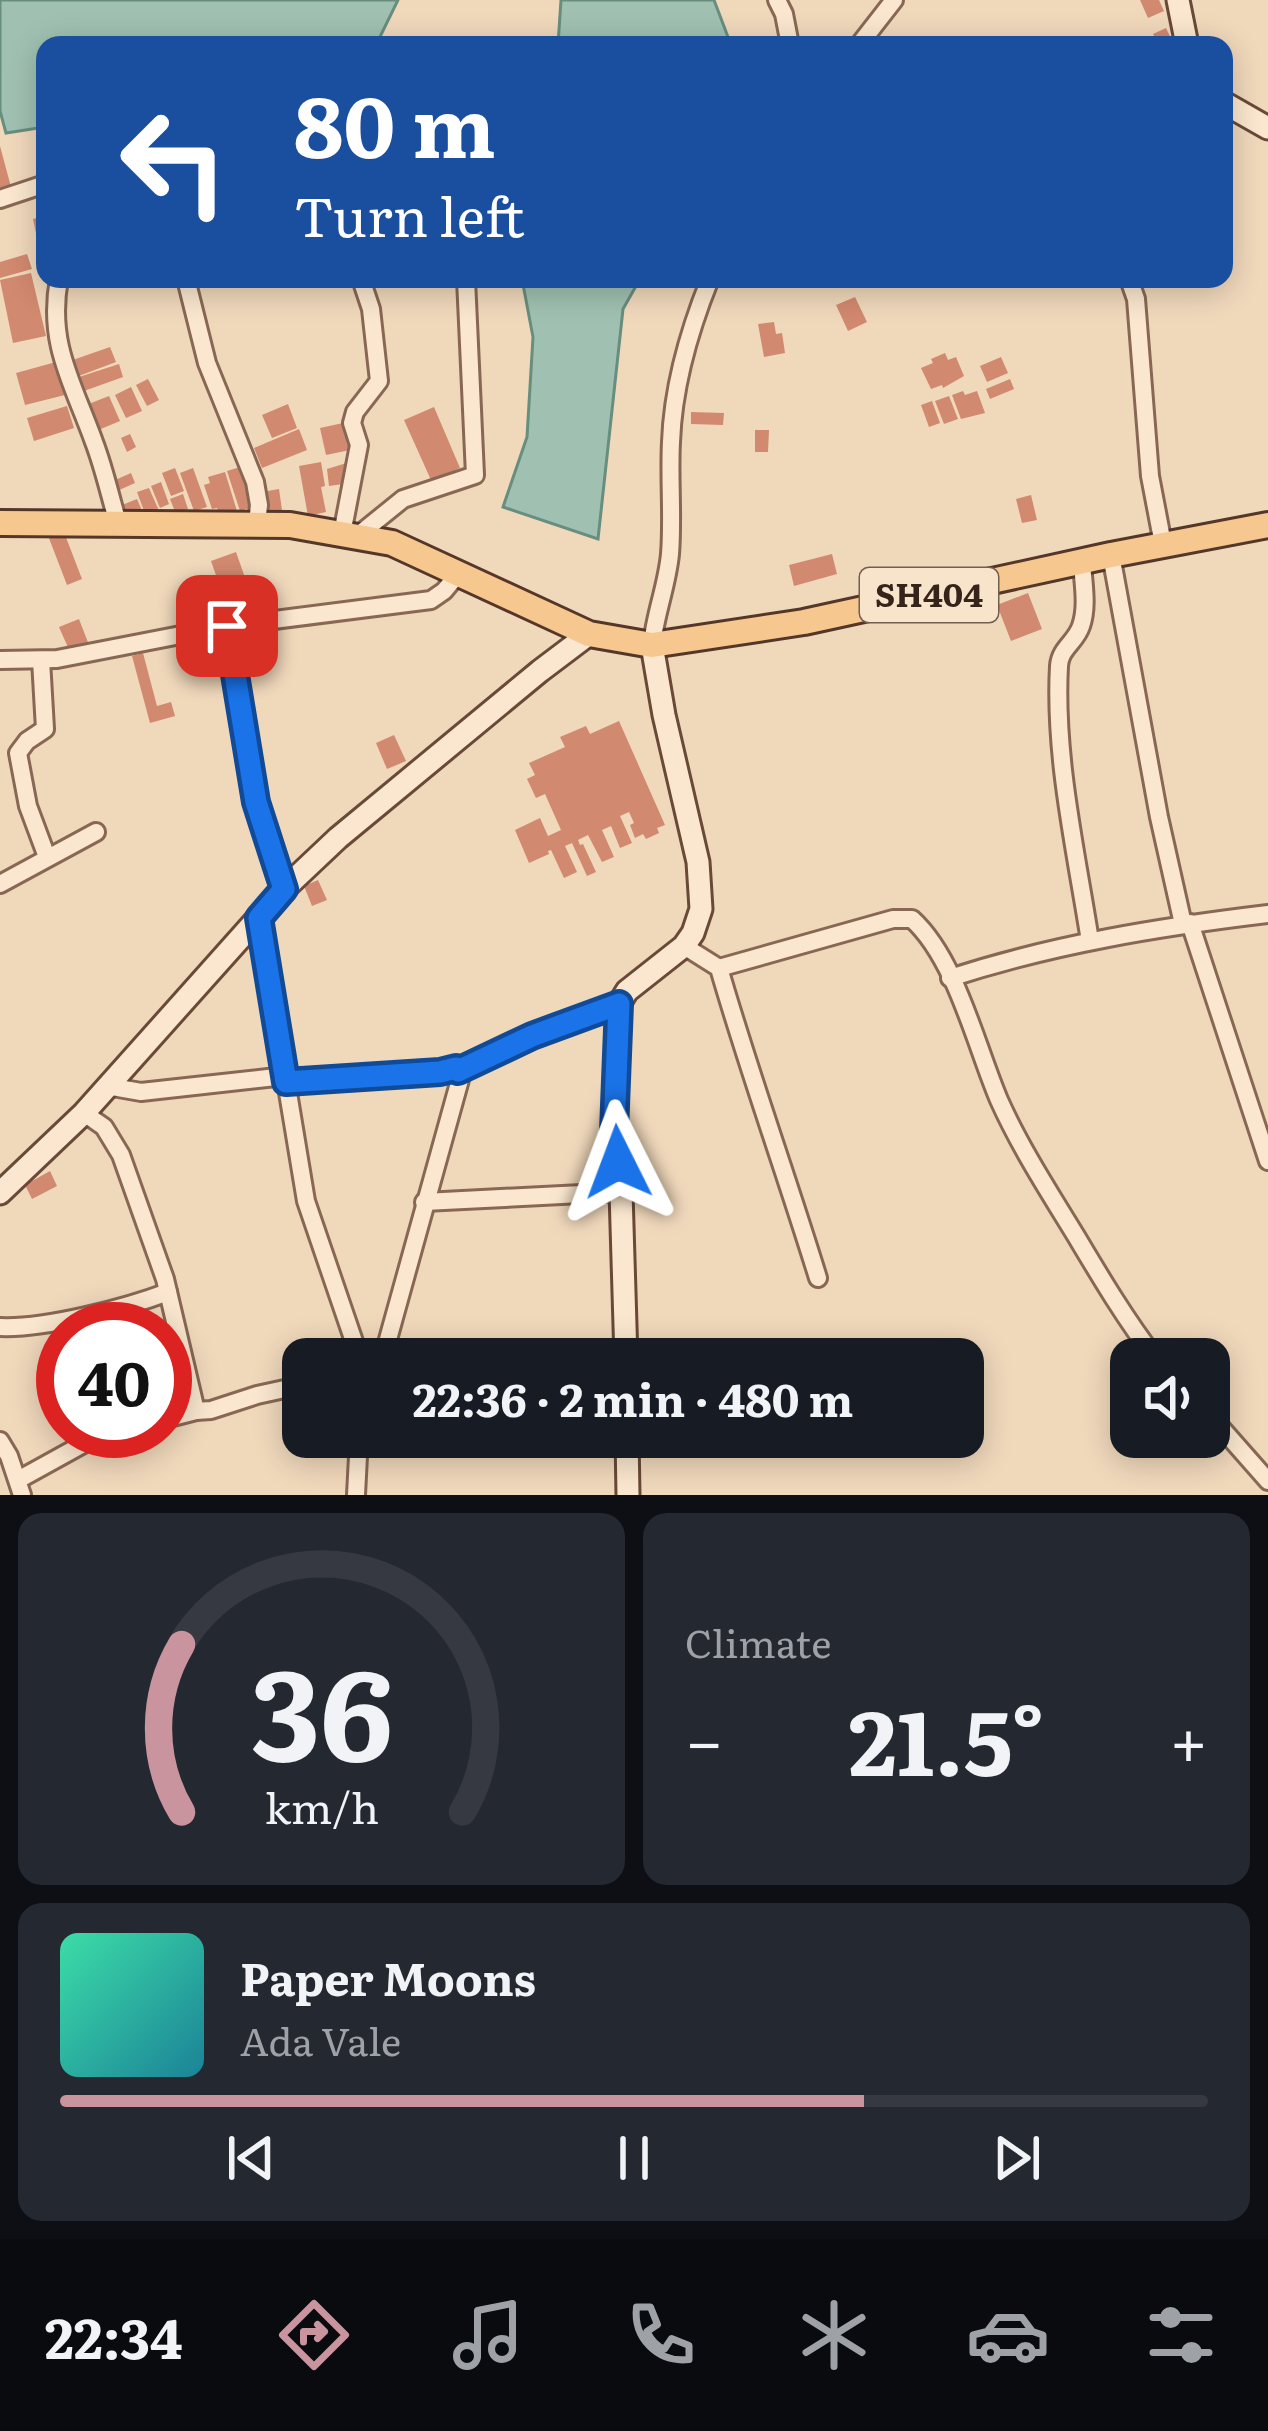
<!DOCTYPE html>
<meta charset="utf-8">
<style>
:root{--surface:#171b24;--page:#242831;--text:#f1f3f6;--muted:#9ea1a6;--line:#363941;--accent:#ca949f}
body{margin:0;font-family:Literata,serif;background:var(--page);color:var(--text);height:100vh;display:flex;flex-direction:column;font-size:45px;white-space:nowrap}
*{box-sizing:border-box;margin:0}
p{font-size:39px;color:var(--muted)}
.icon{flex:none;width:66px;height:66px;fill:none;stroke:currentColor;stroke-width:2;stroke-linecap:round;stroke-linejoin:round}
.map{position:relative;height:1495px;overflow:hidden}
.side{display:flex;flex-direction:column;gap:18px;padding:18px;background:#0d0f14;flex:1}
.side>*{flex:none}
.banner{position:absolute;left:36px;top:36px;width:1197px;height:252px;border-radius:24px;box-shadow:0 6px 30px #0003;background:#1a4fa0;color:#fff;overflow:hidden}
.tools{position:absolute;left:1110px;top:1338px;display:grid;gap:24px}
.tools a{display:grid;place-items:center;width:120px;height:120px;border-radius:24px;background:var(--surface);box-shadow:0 6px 30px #0003;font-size:60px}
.speed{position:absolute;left:36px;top:1302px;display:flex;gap:24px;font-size:60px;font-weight:700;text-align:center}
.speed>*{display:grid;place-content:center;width:156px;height:156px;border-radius:50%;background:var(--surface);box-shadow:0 6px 30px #0003;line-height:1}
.speed .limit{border:18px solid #d22;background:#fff;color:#111}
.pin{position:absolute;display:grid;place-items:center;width:102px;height:102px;color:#fff;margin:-51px;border-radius:24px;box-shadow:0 6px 18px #0006}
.me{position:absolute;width:132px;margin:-66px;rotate:357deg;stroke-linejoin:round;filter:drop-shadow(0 0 9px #0008)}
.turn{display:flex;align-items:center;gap:42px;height:252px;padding:0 60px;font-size:54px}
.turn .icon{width:156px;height:156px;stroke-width:2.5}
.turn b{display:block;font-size:84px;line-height:102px}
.big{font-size:90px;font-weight:700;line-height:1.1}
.side .card{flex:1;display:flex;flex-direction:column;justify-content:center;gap:18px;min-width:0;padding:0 42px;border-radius:24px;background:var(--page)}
.side .dial{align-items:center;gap:0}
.dial svg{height:312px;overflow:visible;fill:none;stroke:var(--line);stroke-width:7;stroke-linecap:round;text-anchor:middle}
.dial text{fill:var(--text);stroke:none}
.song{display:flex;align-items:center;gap:36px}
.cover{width:144px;height:144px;border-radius:18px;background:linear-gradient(135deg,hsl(160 70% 55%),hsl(190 70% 35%))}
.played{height:12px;border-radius:6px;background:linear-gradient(90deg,var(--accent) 70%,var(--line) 70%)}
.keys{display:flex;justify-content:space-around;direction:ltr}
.heat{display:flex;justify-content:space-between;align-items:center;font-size:66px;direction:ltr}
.side .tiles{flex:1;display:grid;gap:18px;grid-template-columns:1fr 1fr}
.card:last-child{grid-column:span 2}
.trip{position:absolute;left:282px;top:1338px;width:702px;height:120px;border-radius:24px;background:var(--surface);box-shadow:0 6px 30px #0003;font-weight:700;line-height:120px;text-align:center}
.tabs{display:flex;height:192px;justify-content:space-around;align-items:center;background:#090b0e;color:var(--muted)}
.tabs .icon{width:84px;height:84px}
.tabs .on{color:var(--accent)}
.tabs b{font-size:54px;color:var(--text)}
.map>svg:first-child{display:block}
.water{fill:#a0c1b2;stroke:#678e7f;stroke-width:3}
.building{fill:#d1896f}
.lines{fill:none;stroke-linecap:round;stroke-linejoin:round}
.street-casing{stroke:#886854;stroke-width:22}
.secondary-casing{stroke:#694938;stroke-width:27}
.primary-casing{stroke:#553729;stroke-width:30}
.street{stroke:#fbe7cf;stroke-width:16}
.secondary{stroke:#fbe7cf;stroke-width:21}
.primary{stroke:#f7c790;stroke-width:24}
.route-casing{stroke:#114b97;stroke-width:30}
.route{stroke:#1a73e8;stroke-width:21}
.labels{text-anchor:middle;stroke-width:12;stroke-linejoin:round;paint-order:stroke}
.shield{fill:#f7e4cb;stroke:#705e4f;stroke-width:3}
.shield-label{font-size:33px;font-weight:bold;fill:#36241a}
</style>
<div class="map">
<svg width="1268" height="1495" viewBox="0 0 1268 1495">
<rect width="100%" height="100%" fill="#f0d8bb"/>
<g class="water">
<polygon points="0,0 398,0 376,45 45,45 45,127 6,133 0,111"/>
<polygon points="561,0 714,0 731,45 558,45"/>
<polygon points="522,279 640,279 623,309 598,539 503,507 527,437 533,337"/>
</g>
<g class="building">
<polygon points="1140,0 1159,0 1164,11 1148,18"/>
<polygon points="1166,28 1174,45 1159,45 1153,34"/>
<polygon points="0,146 11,187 0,190"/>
<polygon points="45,216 45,267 43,267 33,219"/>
<polygon points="27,254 32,269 0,278 0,262"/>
<polygon points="31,273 46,336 13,343 0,280"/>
<polygon points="855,297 867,322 848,331 836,305"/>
<polygon points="774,322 776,334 782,333 785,353 764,357 758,324"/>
<polygon points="110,347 116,362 76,377 70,361"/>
<polygon points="945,353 948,360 956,357 964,376 943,388 942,385 931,389 921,368 933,363 931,359"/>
<polygon points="1001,357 1008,373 987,382 980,366"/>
<polygon points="56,362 65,395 25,405 16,373"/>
<polygon points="119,364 123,377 84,391 79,377"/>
<polygon points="148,379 159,400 147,406 136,385"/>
<polygon points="1010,379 1014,389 990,399 986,389"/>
<polygon points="131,387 142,411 126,418 115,395"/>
<polygon points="963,391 965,395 977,391 985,413 961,419 952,395"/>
<polygon points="109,396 120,421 96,431 86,405"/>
<polygon points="949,396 958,419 944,424 935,401"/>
<polygon points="932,401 940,423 929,427 921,405"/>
<polygon points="288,404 297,428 272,438 262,415"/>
<polygon points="67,406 74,428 34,441 27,418"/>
<polygon points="434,407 460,468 431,480 404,420"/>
<polygon points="691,412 724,413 723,425 691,424"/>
<polygon points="343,423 350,450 326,455 320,428"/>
<polygon points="299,429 307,450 262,468 254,448"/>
<polygon points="755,430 769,430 768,452 755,452"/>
<polygon points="130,434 136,447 127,452 121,438"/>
<polygon points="353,461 350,483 329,486 327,469"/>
<polygon points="321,462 325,486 321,487 326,512 308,516 299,466"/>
<polygon points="240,467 253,507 240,511 227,471"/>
<polygon points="175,468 184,491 171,496 162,473"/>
<polygon points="193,468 207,507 194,511 180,473"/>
<polygon points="225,472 237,511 220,516 217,508 212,509 204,485 210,483 208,477"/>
<polygon points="131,473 135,483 117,491 113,481"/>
<polygon points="161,482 169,504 160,508 151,486"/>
<polygon points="149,488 160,513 147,519 137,492"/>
<polygon points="279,489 282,510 265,512 262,492"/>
<polygon points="183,494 188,509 176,514 170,499"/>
<polygon points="1031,495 1037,520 1022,523 1016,499"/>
<polygon points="137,499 143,513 128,519 122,505"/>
<polygon points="62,527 82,579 67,585 47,533"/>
<polygon points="236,552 249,589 224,598 211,561"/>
<polygon points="832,554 837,574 794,586 789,565"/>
<polygon points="1028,593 1042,629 1011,641 997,605"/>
<polygon points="79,619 89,645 70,652 59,627"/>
<polygon points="143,653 157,706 171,702 175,716 150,723 132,656"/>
<polygon points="619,721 665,825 657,828 659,833 646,839 643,834 635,838 630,825 634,823 629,812 620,816 632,843 620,848 611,826 602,830 614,857 602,862 588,835 578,840 580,845 583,844 596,872 587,876 572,843 565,846 577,872 564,878 551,850 548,851 549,854 529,863 515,830 540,818 548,836 561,830 545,794 536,798 527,779 535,775 529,763 565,747 560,737 586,726 590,734"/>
<polygon points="394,735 406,761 387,769 376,743"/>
<polygon points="318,880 327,900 312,906 304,886"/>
<polygon points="50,1171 57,1186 32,1199 25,1185"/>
</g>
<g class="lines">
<g class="street-casing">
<g id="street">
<polyline points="777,0 784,14 790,45"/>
<polyline points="859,45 894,0"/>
<polyline points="0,199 45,184"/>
<path d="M59 279C47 344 73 383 94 442 104 468 110 496 118 523"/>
<polyline points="186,279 207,363 255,482 259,505 257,524"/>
<polyline points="1129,279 1136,299 1150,476 1163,544"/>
<polyline points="342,534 359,445 352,423 355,412 379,381 371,309 361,279"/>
<polyline points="356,537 403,499 475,475 466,279"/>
<polyline points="1111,555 1159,817 1183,924"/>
<path d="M1082 562C1083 583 1088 606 1081 626 1076 642 1060 648 1059 666 1054 757 1076 851 1090 941"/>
<polyline points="227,626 257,803 284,889"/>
<path d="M652 645C655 614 667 586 670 554 673 517 669 479 671 442 673 385 689 331 710 279"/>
<polyline points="0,660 57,659 227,626 431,600 444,591 459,573"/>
<polyline points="41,660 45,729 27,741 18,753 28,806 47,857"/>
<polyline points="0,884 96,832"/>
<polyline points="259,918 306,1201 360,1359"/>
<polyline points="1190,923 1268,1161"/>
<path d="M684 946 719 968C749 1072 786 1174 818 1278"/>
<path d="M719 968 893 919H912C956 959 976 1046 999 1100 1020 1147 1049 1192 1076 1236 1101 1278 1126 1320 1156 1359"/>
<path d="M950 978C1054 944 1160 927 1268 914"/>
<polyline points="458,1071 532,1036 619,1004"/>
<polyline points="286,1082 439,1072 456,1068 461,1076 387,1343 379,1359"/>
<polyline points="107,1086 141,1092 285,1076"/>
<polyline points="84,1113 104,1127 121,1155 165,1279 196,1411 211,1410 257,1395 303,1385"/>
<polyline points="424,1202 621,1192"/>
<path d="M0 1327C45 1329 126 1308 168 1292"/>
<polyline points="1209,1414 1268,1481"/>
<polyline points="165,1419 196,1411"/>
<polyline points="0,1441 9,1456 22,1495"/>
<polyline points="18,1480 85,1443 121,1431"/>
<polyline points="356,1495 359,1437"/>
</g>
</g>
<g class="secondary-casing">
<g id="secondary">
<polyline points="1178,0 1187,45"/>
<polyline points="1224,103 1268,128"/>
<polyline points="0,1193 84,1113 284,889 338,838 540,671 589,634"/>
<polyline points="626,1359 621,1192 614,1131 619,1004 627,991 684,946 693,933 701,909 698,862 664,715 652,645"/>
<polyline points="627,1437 628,1495"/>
</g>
</g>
<g class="primary-casing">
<polyline id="primary" points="0,523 290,525 392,543 589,634 652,645 804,622 1111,555 1268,525"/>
</g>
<use href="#street" class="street"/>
<use href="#secondary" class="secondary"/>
<use href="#primary" class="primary"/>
</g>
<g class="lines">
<g class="route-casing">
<polyline id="route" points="227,626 256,802 284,889 259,918 286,1082 440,1072 456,1068 458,1071 532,1036 619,1004 614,1131 618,1162"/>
</g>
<use href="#route" class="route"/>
</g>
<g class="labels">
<rect class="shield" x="860" y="568" width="138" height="54" rx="9"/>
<g class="shield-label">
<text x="929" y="607">SH404</text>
</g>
</g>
</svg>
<div class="tools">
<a><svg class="icon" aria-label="sound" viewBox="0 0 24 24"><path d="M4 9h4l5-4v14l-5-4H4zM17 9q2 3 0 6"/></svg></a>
</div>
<div class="speed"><div class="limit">40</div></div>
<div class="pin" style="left:227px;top:626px;background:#d93025"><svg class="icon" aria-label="arrive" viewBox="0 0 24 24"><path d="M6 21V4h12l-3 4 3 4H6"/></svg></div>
<svg class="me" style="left:618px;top:1162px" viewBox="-20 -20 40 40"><path d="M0-17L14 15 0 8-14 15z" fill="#1a73e8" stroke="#fff" stroke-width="4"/></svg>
<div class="trip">22:36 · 2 min · 480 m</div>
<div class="banner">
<div class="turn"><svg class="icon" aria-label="left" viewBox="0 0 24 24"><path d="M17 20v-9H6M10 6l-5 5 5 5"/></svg><div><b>80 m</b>Turn left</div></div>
</div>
</div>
<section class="side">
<div class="tiles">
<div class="card dial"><svg viewBox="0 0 100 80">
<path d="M14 69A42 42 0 1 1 86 69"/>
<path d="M14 69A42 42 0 0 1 14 26" stroke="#ca949f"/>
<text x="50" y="56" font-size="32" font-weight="700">36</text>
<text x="50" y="72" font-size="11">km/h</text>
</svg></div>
<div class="card"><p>Climate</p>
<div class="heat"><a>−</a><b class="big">21.5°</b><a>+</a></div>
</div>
<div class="card">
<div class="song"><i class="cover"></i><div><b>Paper Moons</b><p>Ada Vale</p></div></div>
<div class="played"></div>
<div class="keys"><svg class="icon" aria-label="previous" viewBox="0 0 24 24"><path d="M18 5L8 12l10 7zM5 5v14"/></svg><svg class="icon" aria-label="pause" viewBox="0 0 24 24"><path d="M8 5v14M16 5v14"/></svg><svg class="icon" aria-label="next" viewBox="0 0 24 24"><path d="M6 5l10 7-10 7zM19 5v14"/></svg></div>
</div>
</div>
</section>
<nav class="tabs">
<b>22:34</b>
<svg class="icon on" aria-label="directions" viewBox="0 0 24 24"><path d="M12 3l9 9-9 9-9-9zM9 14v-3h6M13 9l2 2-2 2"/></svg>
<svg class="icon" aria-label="music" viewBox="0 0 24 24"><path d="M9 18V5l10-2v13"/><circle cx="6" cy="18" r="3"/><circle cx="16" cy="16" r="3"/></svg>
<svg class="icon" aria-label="phone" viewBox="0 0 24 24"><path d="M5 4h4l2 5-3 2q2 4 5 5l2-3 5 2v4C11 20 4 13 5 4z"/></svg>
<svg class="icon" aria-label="climate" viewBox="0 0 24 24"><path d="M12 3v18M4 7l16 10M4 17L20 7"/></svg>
<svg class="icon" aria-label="car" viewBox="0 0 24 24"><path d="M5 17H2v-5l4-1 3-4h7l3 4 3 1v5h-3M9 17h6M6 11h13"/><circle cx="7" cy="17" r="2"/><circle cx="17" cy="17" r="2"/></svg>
<svg class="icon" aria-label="filters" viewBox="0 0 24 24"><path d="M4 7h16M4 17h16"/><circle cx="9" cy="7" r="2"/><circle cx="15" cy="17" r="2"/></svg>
</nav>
